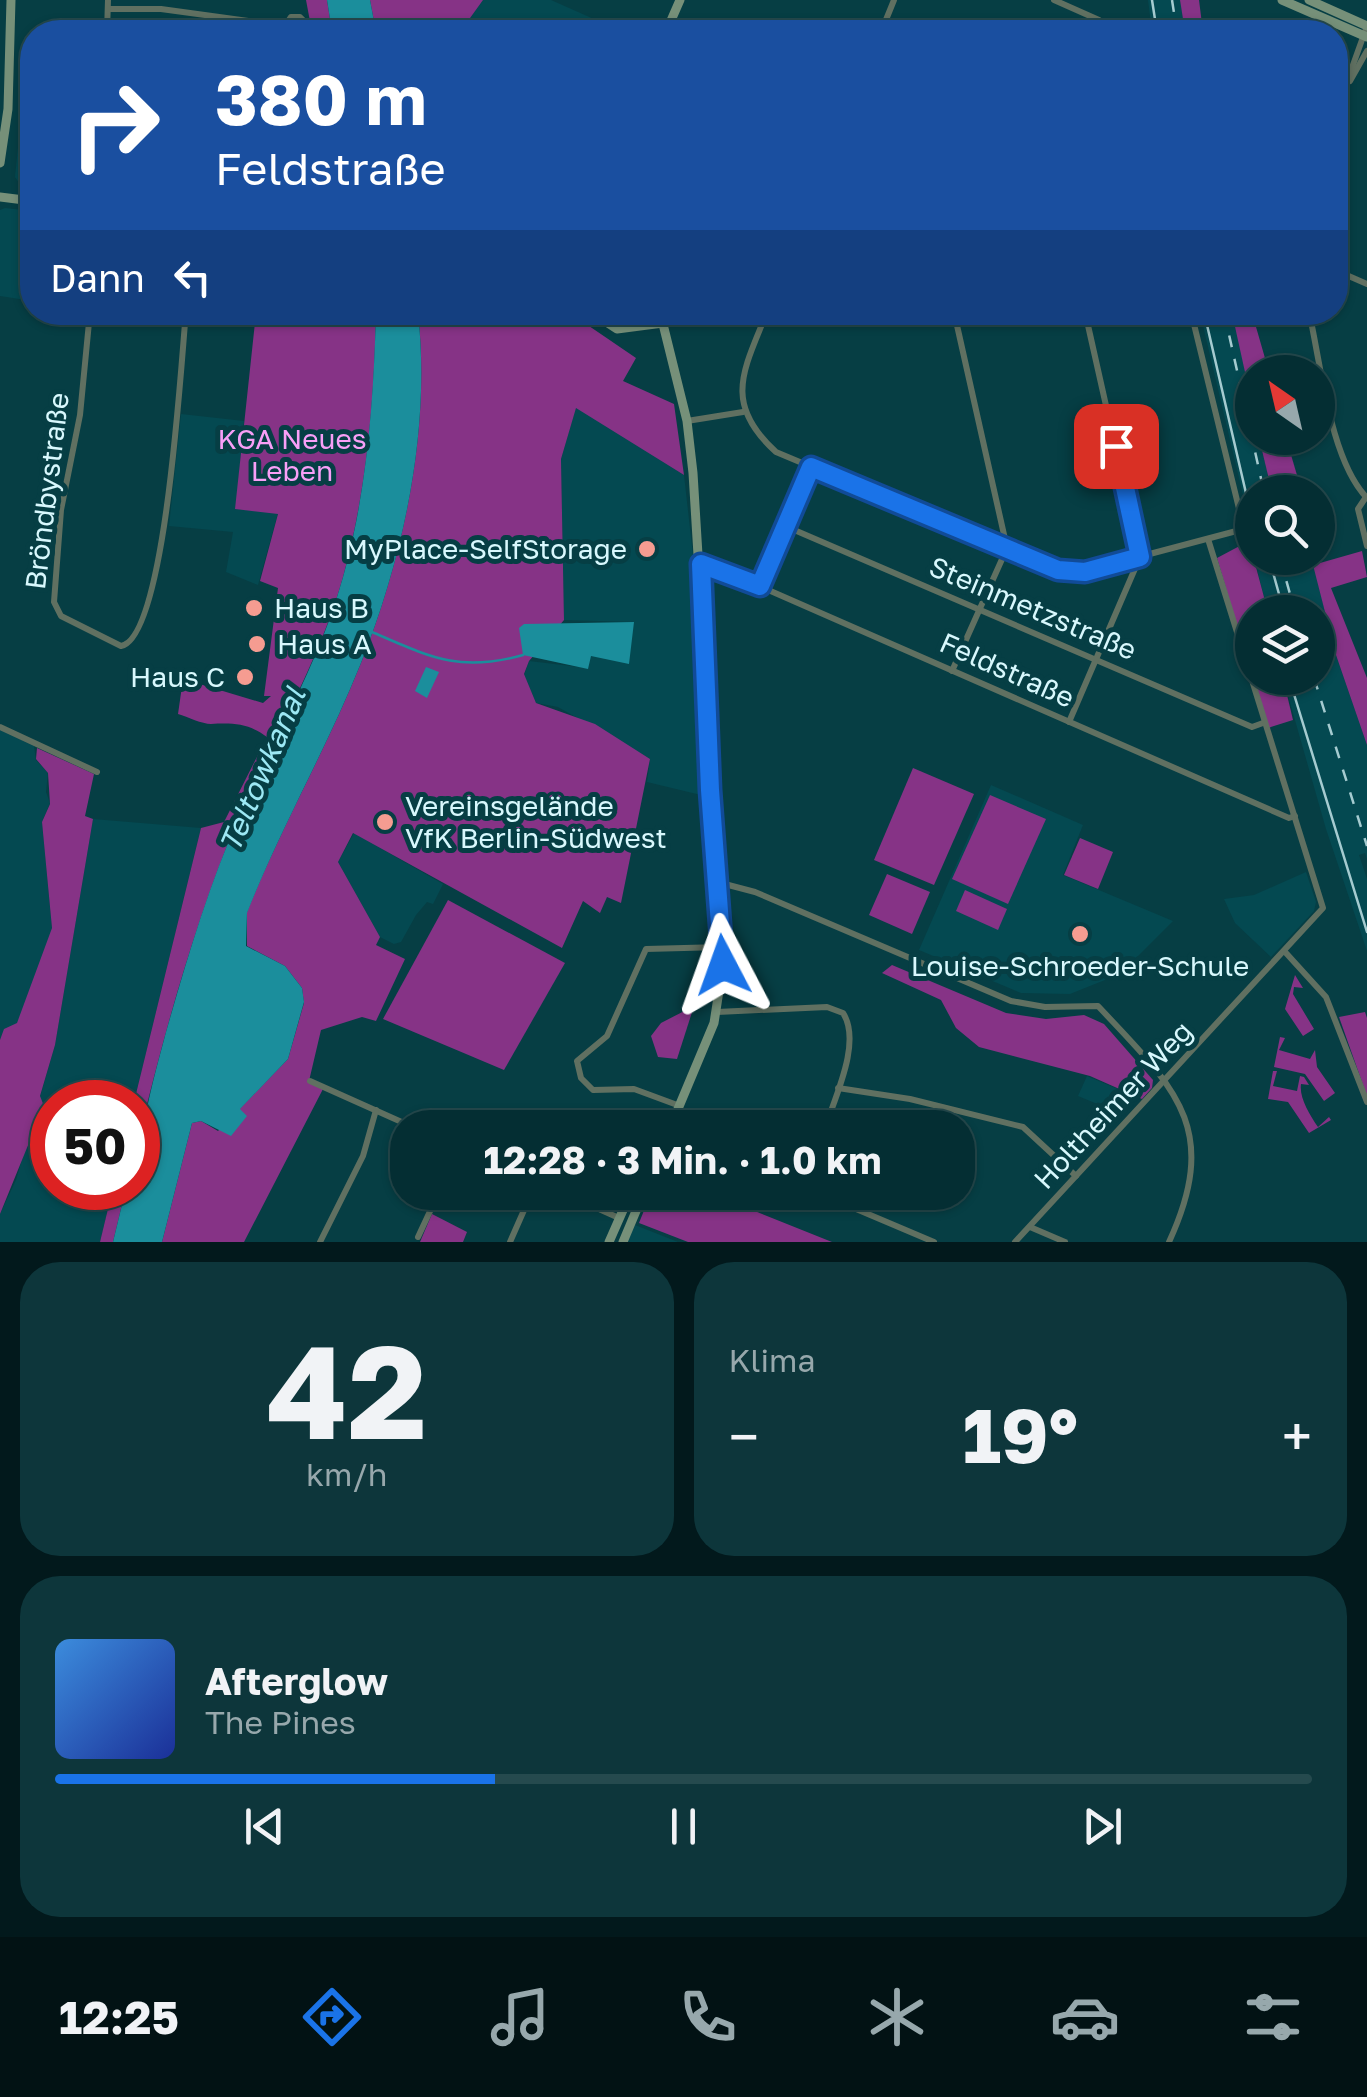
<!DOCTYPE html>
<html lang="de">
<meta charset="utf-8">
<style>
:root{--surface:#042e33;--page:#0d363b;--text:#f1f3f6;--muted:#97a8ac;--line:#254a4e;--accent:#1a73e8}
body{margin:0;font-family:"Golos Text",sans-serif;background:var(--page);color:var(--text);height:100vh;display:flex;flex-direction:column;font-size:38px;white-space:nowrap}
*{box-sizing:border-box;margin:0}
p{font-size:32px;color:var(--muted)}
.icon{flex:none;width:55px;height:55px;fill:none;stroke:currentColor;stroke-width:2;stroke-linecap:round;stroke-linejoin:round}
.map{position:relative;height:1242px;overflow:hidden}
.details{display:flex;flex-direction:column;gap:20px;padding:20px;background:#02191c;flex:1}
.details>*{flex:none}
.banner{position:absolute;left:20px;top:20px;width:1328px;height:305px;border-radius:40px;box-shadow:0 2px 8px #0004,0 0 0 2px var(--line);background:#1a4fa0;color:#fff;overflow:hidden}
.needle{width:65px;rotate:326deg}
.buttons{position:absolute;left:1235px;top:355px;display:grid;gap:20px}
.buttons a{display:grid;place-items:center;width:100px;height:100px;border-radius:50%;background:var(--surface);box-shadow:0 2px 8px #0004,0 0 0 2px var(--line);font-size:50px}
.speed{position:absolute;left:30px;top:1080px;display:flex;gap:20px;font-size:50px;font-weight:700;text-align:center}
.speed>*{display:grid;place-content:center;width:130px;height:130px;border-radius:50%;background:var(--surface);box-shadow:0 2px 8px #0004,0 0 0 2px var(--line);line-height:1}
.speed .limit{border:15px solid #d22;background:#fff;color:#111}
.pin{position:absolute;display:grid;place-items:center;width:85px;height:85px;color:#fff;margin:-42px;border-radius:20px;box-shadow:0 5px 15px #0006}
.me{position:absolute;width:110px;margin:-55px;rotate:356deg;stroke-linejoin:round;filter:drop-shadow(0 0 8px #0008)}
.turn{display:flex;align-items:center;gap:35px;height:210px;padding:0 30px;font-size:45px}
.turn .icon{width:130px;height:130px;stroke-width:2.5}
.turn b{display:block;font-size:70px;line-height:85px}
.then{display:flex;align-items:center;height:95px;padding:0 30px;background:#0003;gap:20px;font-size:38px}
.big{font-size:75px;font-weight:700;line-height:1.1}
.details .widget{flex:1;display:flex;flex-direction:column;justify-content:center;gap:15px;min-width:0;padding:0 35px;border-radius:40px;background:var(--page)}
.details .dial{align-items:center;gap:0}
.dial b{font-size:130px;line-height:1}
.song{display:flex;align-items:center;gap:30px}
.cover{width:120px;height:120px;border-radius:15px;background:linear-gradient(135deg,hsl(210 70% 55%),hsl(230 70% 35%))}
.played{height:10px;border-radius:5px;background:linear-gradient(90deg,var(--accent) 35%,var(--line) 35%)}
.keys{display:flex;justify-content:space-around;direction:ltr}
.heat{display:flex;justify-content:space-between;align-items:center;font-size:55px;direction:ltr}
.details .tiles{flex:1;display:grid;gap:20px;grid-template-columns:1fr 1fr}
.widget:last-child{grid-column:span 2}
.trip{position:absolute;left:390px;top:1110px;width:585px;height:100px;border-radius:40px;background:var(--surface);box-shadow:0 2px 8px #0004,0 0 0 2px var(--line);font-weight:700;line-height:100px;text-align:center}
.dock{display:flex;height:160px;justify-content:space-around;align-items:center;background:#021214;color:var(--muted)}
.dock .icon{width:70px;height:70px}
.dock .on{color:var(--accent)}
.dock b{font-size:45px;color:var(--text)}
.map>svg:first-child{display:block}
.built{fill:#044951}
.green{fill:#863386}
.water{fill:#1b8e9c}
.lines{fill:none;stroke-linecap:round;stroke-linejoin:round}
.stream{stroke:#1b8e9c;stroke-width:2.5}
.street{stroke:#607061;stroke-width:6}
.secondary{stroke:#769079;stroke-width:9}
.tram{stroke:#a5cbd0;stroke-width:2.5}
.rail{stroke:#a5cbd0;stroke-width:2.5;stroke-dasharray:12 12;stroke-linecap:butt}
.route-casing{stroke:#114b97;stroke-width:25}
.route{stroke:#1a73e8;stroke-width:18}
.poi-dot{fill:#f59c91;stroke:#063e44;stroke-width:4}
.labels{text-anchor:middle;stroke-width:10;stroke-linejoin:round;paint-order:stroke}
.park-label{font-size:28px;fill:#f89ff7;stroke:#063e44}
.street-label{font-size:28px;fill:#d8f8fd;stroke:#063e44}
.poi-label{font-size:28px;fill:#d8f8fd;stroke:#063e44;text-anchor:start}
.water-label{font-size:30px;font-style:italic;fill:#9ce8f4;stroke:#063e44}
</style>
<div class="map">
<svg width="1367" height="1242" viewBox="0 0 1367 1242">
<rect width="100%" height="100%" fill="#063e44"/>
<g class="built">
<polygon points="483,0 551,0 623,32 460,32"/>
<polygon points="1148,0 1180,0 1185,32 1152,32"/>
<polygon points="20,127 32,127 32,186 20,184 15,177"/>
<polygon points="5,208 32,211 32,301 0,296 0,210"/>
<polygon points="1200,313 1232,313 1238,336 1252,404 1252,438 1259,438 1272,492 1252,492 1252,533"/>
<polygon points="576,407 684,475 695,573 705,796 647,782 650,759 558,707 536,703 524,675 529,661 588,668 590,655 628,663 633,622 564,620 561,459"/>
<polygon points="181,414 244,421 236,509 278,513 258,585 226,572 233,532 169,526"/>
<polygon points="1254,558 1312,558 1336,655 1367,745 1367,859 1365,853 1359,855 1367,879 1367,951 1326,829 1283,678 1318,678 1318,612 1268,612"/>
<polygon points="0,730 34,746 36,760 48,773 46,792 50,803 42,822 52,928 48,950 0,1064"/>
<polygon points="991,785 1083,825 1063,875 1173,921 1120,974 1070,994 1021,993 919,950"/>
<polygon points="93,819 201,828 134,1102 52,1102 52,1188 113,1188 100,1242 0,1242 0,1214 16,1180 55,1045"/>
<polygon points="354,833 443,884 433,904 427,902 416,915 401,942 394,944 380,937 338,862"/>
<polygon points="1306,872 1316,902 1314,911 1271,957 1235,923 1224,899 1254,895"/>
<polygon points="1087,1076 1132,1095 1124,1115 1078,1096"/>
<polygon points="635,1225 678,1242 627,1242"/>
</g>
<g class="green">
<polygon points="306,0 327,0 332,32 312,32"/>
<polygon points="370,0 483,0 460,32 376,32"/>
<polygon points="1180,0 1199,0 1203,32 1185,32"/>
<path d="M256 313H376C374 402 367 490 343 577 319 663 272 739 237 821 194 925 164 1033 138 1141L134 1102 201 828 224 822 267 737C248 723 233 723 211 724 202 724 188 717 178 714L183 679 263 703 271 696H264L278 588 260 581 278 514 235 509Z"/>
<path d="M418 313H570L636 358 623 381 674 404 684 475 576 408 561 459 564 620 529 661 524 674 536 703 595 724 650 759 621 903 607 897 600 913 583 901 562 948 353 833 338 862 380 937 376 945 405 959 376 1021 362 1017 321 1030 309 1081 323 1089 244 1242H162L192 1123 201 1121 218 1131 288 1059 304 1003 302 988 285 966 247 946V912C281 827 327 748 361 663 404 555 431 428 418 313Z"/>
<polygon points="1232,313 1252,313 1269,372 1252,372 1252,404"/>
<polygon points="1259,438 1286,438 1302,492 1272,492"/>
<polygon points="1249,541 1268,612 1252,612 1252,676 1217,558"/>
<polygon points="1362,551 1367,577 1331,588 1367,678 1367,745 1336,655 1313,565"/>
<polygon points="1253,678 1283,678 1293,720 1268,728"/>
<polygon points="37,748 94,774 85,816 93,819 55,1045 40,1096 44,1106 0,1214 0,1040 4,1029 17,1023 52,928 42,822 50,804 48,773 36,759"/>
<polygon points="913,768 974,794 934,885 874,860"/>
<polygon points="990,795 1046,819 1008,904 952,879"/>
<polygon points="1080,838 1113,852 1098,889 1064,875"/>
<polygon points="887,874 930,892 912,934 869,915"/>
<polygon points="965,890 1007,909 998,930 956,911"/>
<polygon points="448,900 565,963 504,1070 383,1019"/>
<polygon points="892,965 1006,1013 1046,1019 1084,1015 1104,1024 1153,1080 1152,1088 1142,1099 1090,1076 979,1047 956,1028 941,1000 882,973"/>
<polygon points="1295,975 1303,988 1294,987 1293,994 1314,1029 1303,1036 1285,1009"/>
<polygon points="694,1006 677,1059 658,1057 651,1036 661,1023"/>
<polygon points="1365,1012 1367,1018 1367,1096 1339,1017"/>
<polygon points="1280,1037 1285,1038 1279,1050 1310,1059 1315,1050 1317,1067 1335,1093 1324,1101 1305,1074 1274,1067"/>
<path d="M1273 1071H1277L1273 1086 1297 1091 1300 1076 1304 1077 1309 1085 1301 1084C1299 1097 1309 1114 1318 1127L1329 1117 1331 1120 1309 1133 1288 1102 1268 1099Z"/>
<polygon points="113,1188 126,1188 113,1242 100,1242"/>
<polygon points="651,1193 710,1193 832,1242 688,1242 639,1223"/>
<polygon points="432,1214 467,1232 463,1242 420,1242"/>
</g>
<g class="water">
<polygon points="327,0 370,0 376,32 332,32"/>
<path d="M376 313H418C431 429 404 555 361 663 327 748 281 827 247 913L246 946 285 966 302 988 304 1002 288 1059 240 1109 247 1116 231 1136 201 1121 192 1123 162 1242H113L126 1188H138C138 1133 152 1085 166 1032 187 959 208 887 239 817 268 751 305 687 330 618 365 520 373 416 376 313Z"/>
<polygon points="634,622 629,664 591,656 588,669 523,655 519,628 524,624"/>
<polygon points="426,667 439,672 427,698 415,691"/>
</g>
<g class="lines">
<path class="stream" d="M372 632C430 657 459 673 523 655"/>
<g class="street">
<polyline points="1054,0 1099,20 1103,28"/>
<polyline points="108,9 161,9 285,26"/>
<polyline points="885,23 908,32"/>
<polyline points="285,26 291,17 300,17 307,24 306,32"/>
<polyline points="107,32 108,0"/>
<polyline points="881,32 894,0"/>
<polyline points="1350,81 1367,51"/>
<polyline points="1335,115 1367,26"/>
<polyline points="1335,270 1367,284"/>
<path d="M90 312 80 415 61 510 54 602 61 616 121 646C166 638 181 361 186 312"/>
<path d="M767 312C744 370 722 403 776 452L1057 570 1078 573 1244 529 1191 312"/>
<path d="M1309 312C1321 364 1330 460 1367 498"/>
<polyline points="663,323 707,312"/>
<polyline points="687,421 743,412"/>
<polyline points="1366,497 1358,509 1367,546"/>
<polyline points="785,526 1252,727 1263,723"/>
<polyline points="701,564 711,565 1289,818 1295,816"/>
<polyline points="760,586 811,467"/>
<polyline points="952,671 1007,548 954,312"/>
<polyline points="1069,722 1140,557 1085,312"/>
<polyline points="0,727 97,772"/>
<path d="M717 882 755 892 1011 1001 1045 1007 1098 1006C1174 1087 1222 1127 1169 1242"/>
<polyline points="1286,953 1326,997 1367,1102"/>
<path d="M717 1012 827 1007 843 1013C862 1042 835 1097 825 1128"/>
<polyline points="310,1081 415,1128"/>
<polyline points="838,1088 910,1099 1023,1127 1076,1176"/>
<polyline points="680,1106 634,1089 593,1090 581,1078 577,1061 607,1036 646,949 722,947"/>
<polyline points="561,1192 619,1218"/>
<polyline points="816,1192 934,1242"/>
<polyline points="1030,1227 1065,1242"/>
<polyline points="418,1237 439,1192"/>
<polyline points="320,1242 363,1156 376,1110"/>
<polyline points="510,1242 532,1192"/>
<polyline points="1015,1242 1323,908 1208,539"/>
</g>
<g class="secondary">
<polyline points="1282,0 1367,37"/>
<polyline points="1309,0 1367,26"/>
<polyline points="666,32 680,0"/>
<polyline points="0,163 8,109 11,0"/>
<polyline points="0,197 32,201"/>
<polyline points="591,312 617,329 663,323"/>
<polyline points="660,312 687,421 693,473 723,965 714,1023 670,1128"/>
<polyline points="609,1242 631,1192"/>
<polyline points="623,1242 644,1192"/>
</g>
<g class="tram">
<polyline points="1152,0 1157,32"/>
<polyline points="1204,312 1252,519"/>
<polyline points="1269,558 1284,612"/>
<polyline points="1289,678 1367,932"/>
</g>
<g class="rail">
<polyline points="1172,0 1177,32"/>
<polyline points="1224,312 1264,492"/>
<polyline points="1280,558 1295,612"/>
<polyline points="1314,678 1367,846"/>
</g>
</g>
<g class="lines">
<g class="route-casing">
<polyline id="route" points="723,965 710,790 701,564 760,586 811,467 1058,570 1085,572 1140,557 1116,446"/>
</g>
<use href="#route" class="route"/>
</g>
<g class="poi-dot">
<circle cx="647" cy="549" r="10"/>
<circle cx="254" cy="608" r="10"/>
<circle cx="257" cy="644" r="10"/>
<circle cx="245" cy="677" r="10"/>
<circle cx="385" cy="822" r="10"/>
<circle cx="1080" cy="934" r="10"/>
</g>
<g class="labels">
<g class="park-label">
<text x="292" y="449">KGA Neues<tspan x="292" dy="32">Leben</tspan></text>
</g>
<g class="street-label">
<text transform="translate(47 491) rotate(-83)" y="10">Bröndbystraße</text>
<text transform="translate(1033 608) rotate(23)" y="10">Steinmetzstraße</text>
<text transform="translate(1007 670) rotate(24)" y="10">Feldstraße</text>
<text transform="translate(1113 1105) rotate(-47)" y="10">Holtheimer Weg</text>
</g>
<g class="poi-label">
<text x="627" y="559" text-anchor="end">MyPlace-SelfStorage</text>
<text x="274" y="618">Haus B</text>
<text x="277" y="654">Haus A</text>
<text x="225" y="687" text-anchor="end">Haus C</text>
<text x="405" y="816">Vereinsgelände<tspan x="405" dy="32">VfK Berlin-Südwest</tspan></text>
<text x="1080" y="976" text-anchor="middle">Louise-Schroeder-Schule</text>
</g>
<g class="water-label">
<text transform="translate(263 770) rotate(-67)" y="10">Teltowkanal</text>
</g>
</g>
</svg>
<div class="buttons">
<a><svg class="needle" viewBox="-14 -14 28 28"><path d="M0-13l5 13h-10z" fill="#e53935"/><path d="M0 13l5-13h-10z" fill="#97a8ac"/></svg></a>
<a><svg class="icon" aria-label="search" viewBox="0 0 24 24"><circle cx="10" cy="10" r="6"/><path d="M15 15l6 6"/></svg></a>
<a><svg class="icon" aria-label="layers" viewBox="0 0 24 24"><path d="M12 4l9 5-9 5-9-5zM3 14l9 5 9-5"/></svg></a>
</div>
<div class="speed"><div class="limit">50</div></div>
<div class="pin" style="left:1116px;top:446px;background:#d93025"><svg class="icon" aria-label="arrive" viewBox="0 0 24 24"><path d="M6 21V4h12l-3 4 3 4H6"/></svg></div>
<svg class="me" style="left:723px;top:965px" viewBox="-20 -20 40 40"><path d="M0-17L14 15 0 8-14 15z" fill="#1a73e8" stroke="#fff" stroke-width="4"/></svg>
<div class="trip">12:28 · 3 Min. · 1.0 km</div>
<div class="banner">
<div class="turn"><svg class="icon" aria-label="right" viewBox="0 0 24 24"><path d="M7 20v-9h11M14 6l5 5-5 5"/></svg><div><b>380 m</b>Feldstraße</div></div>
<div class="then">Dann<svg class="icon" aria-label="left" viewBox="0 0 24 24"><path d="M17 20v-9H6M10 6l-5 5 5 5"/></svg></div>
</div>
</div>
<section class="details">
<div class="tiles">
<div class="widget dial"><b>42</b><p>km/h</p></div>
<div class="widget"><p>Klima</p>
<div class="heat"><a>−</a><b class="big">19°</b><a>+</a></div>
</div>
<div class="widget">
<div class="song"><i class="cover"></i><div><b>Afterglow</b><p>The Pines</p></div></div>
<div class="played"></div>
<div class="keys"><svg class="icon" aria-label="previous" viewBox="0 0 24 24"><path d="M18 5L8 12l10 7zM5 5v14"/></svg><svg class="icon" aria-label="pause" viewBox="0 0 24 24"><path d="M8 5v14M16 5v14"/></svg><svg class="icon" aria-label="next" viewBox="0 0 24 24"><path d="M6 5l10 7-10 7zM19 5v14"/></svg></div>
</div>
</div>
</section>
<nav class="dock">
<b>12:25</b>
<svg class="icon on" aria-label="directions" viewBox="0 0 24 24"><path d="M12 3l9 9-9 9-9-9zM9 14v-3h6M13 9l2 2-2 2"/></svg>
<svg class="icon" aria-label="music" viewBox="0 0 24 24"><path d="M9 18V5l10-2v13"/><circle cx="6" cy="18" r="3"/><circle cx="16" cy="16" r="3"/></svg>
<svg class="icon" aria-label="phone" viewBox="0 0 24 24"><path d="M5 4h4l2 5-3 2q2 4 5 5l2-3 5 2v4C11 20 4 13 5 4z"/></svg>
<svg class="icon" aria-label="climate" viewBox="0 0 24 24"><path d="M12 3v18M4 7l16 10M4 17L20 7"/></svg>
<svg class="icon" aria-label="car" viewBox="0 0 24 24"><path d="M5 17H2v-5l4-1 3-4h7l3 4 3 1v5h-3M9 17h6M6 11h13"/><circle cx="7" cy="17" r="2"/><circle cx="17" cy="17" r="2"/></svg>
<svg class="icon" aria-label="filters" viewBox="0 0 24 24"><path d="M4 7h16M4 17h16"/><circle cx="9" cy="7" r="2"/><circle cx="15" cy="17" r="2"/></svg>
</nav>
